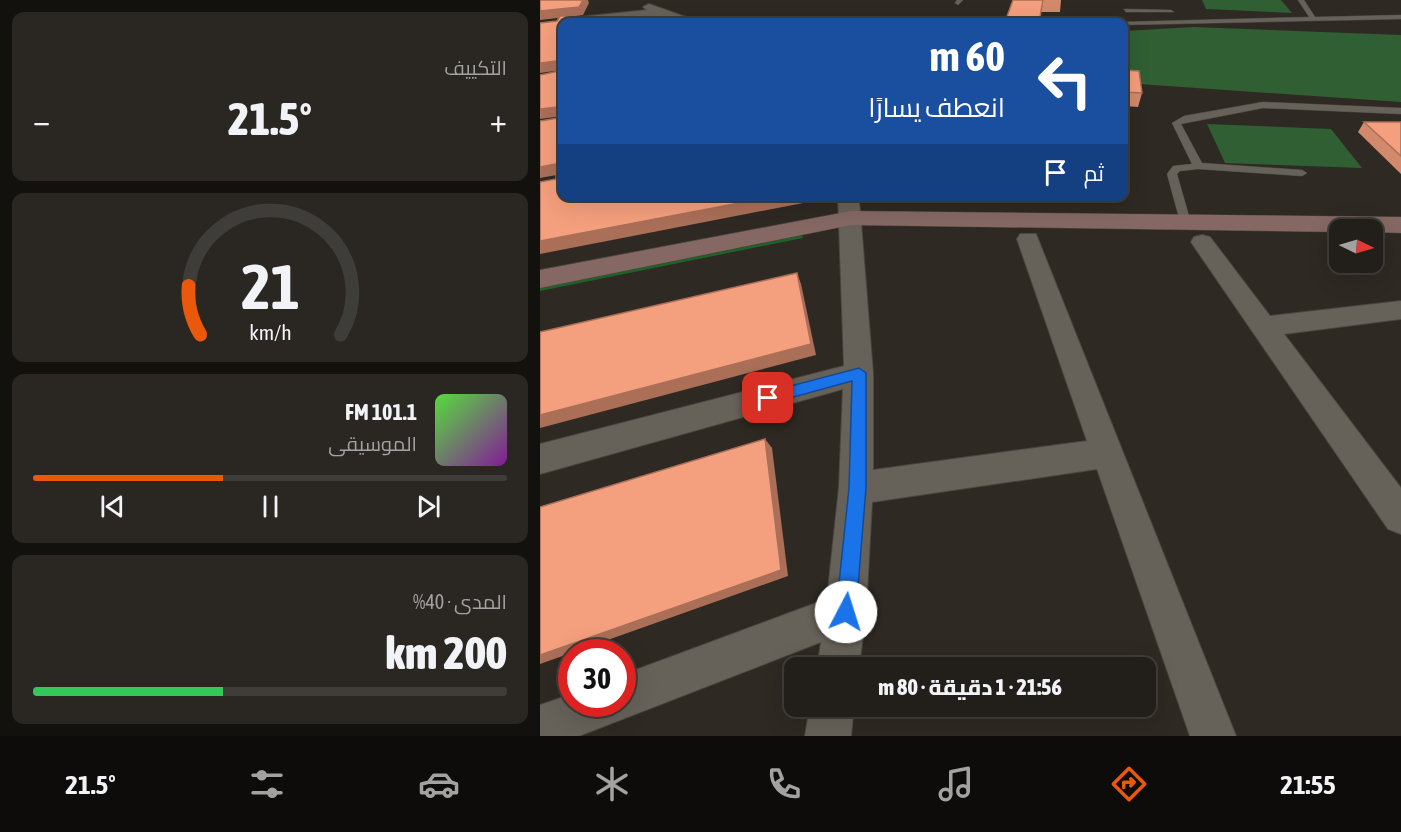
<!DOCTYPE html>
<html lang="ar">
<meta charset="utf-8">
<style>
:root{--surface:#221f1a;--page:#2a2723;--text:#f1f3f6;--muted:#a2a2a2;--line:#3f3d39;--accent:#ea580c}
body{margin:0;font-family:"Asap Condensed",Cairo,sans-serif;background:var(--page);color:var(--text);direction:rtl;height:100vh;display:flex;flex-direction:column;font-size:22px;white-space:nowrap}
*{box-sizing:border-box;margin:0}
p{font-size:20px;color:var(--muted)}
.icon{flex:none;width:33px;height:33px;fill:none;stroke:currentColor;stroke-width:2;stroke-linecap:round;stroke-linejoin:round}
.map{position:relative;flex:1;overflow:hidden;direction:ltr}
.side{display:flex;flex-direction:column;gap:12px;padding:12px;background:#13110e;width:540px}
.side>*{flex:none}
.hud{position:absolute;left:18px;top:18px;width:570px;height:183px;border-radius:12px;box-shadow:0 6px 24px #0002,0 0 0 2px var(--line);direction:rtl;background:#1a4fa0;color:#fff;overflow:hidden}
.needle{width:39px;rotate:95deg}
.tools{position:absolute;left:789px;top:219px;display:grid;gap:12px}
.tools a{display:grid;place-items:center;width:54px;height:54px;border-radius:12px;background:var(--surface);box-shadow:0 6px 24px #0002,0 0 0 2px var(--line);font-size:30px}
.speed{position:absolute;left:18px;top:639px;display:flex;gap:12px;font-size:30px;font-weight:700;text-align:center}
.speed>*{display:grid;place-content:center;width:78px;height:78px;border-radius:50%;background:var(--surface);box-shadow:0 6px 24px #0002,0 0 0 2px var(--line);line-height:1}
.speed .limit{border:9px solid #d22;background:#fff;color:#111}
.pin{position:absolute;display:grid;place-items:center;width:51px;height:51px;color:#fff;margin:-26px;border-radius:12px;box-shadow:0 3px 9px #0006}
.me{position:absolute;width:66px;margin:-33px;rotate:5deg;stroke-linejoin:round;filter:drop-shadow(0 0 4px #0008)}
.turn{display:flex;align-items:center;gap:21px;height:126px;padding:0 24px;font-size:27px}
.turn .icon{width:78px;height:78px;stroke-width:2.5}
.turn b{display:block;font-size:42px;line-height:51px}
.then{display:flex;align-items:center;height:57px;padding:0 24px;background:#0003;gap:12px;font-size:22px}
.big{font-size:45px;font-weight:800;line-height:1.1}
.side .tile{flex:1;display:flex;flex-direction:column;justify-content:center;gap:9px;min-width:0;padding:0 21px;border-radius:12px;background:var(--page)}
.side .dial{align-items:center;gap:0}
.dial svg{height:156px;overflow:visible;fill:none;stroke:var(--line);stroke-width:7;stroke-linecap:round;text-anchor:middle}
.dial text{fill:var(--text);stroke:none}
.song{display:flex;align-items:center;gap:18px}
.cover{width:72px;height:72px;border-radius:9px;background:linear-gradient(135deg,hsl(110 70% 55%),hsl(290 70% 35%))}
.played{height:6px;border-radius:3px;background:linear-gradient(90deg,var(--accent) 40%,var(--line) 40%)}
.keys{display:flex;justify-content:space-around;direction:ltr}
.heat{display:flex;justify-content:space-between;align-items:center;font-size:33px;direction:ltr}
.charge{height:9px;border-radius:4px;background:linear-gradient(90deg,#34c759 40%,var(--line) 0)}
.trip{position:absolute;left:244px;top:657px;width:372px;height:60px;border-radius:12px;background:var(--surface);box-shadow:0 6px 24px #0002,0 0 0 2px var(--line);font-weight:800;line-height:60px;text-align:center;direction:rtl}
.menu{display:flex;height:96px;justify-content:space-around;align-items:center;background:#0e0c0a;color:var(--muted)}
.menu .icon{width:42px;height:42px}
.menu .current{color:var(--accent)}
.menu b{font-size:27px;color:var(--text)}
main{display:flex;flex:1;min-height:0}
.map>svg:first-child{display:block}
.green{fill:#305f34}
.forest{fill:#1f6128}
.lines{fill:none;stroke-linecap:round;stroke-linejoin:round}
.lane-casing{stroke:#4a4640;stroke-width:1}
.street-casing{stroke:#4a4640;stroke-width:2}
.secondary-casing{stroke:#4a4640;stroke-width:1}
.lane{fill:#676259;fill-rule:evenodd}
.street{fill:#676259;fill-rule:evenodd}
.secondary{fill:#856863;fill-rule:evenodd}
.wall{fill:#d2896c}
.shaded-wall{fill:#ab6f58}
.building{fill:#f49f7d;stroke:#ab6f58;stroke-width:1.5}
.route{fill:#1a73e8;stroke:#114b97;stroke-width:1.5}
</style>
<main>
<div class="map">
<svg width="861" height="736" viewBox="0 0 861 736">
<rect width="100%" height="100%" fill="#2e2922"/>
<g class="green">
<polygon points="662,0 741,0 752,13 666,9"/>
<polygon points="654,27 861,35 861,102 584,83 584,31"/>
<polygon points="667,124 791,129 822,168 685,163"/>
</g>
<polygon class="forest" points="262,235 263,238 0,291 0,288"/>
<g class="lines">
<g class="lane-casing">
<g id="lane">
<polygon points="417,0 423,0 418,5 415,3"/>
<polygon points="758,0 764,0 775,17 861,15 861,19 584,25 581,22 769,17"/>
<polygon points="584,9 631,10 634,12 586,12"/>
<polygon points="723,102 861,108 861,114 723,108 641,124 662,163 762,170 767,173 762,176 658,169 640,171 637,174 651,223 645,226 641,225 627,174 633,166 652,164 632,123 644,116"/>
</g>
</g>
<g class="street-casing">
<g id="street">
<polygon points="109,4 160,22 143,22 123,16 59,22 23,22 29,18 107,10 103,7"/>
<polygon points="298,196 318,196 320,210 333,373 333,470 547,441 477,239 480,234 496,234 696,736 650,736 557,469 332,502 326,612 319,668 277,668 281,642 39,736 0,736 0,705 32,694 32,704 82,704 82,675 287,599 299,487 303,389 0,474 0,444 304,366"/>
<polygon points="662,235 670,237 730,316 861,301 861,319 744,334 861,488 861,534 848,529 651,242 654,237"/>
<polygon points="270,706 314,706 311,736 265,736"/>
</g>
</g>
<g class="secondary-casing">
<polygon id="secondary" points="311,211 861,217 861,233 832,232 832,230 800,230 800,232 311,225 0,288 0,270"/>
</g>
<use href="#lane" class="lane"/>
<use href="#street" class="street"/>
<use href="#secondary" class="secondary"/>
</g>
<g class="wall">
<polygon points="473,0 521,0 520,12 502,12 465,22"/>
<polygon points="584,70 602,93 598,107 584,106"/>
<polygon points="824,122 861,122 861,174 818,132"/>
</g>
<g class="shaded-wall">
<polygon points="43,0 48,0 49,3 43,15 35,16 38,22 31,22 35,16 0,20 0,11"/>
<polygon points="16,61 22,70 0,73 0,63"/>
<polygon points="17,107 22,116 0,119 0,109"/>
<polygon points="16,164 22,174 0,178 0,167"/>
<polygon points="236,196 283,196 284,199 0,254 0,241"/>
<polygon points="257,273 261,284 276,355 0,428 0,415"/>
<polygon points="225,439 232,448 248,576 0,664 0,655"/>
</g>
<g class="building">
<polygon points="0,0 43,0 39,7 0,11"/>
<polygon points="473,0 503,0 499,22 413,22 415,19 465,22"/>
<polygon points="20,16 35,16 31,22 22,22 22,196 236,196 0,241 0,182 16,179 16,164 0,167 0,121 18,118 17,107 0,109 0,75 19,71 16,61 0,63 0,23 17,21"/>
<polygon points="91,17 90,22 36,22"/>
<polygon points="584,70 599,71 602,93 584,92"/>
<polygon points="824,122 861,122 861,156"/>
<polygon points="257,273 271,344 0,415 0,332"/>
<polygon points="225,439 241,570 0,655 0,507"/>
</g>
<polygon class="route" points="319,368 326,373 326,488 316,612 313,619 306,622 299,619 296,612 309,488 312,381 228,404 221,398 228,392"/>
</svg>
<div class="tools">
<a><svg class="needle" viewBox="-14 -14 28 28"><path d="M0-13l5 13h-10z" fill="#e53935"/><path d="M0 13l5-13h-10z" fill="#a2a2a2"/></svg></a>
</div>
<div class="speed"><div class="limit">30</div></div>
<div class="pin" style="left:228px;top:398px;background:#d93025"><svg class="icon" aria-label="arrive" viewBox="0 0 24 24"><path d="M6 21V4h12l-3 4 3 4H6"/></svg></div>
<svg class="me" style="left:306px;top:612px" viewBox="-20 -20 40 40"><circle r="19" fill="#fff"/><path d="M0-13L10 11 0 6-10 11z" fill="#1a73e8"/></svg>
<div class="trip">21:56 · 1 دقيقة · 80 m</div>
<div class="hud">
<div class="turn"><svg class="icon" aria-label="left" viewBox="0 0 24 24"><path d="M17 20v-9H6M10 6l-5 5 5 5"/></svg><div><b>60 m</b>انعطف يسارًا</div></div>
<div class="then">ثم<svg class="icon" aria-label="arrive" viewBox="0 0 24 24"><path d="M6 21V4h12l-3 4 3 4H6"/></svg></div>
</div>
</div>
<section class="side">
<div class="tile"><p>التكييف</p>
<div class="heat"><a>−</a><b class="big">21.5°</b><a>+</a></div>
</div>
<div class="tile dial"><svg viewBox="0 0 100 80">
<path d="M14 69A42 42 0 1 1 86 69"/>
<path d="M14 69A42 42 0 0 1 8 44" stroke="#ea580c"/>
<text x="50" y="56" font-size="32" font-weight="700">21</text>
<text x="50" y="72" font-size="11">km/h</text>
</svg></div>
<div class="tile">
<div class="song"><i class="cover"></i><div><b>101.1 FM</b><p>الموسيقى</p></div></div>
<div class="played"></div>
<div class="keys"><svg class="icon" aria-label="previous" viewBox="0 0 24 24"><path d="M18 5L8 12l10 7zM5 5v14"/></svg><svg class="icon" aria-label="pause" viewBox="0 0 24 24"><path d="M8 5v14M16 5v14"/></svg><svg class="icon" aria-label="next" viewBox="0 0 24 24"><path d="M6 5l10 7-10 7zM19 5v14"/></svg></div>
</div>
<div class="tile"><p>المدى · 40%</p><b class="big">200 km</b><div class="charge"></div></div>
</section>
</main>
<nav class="menu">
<b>21:55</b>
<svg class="icon current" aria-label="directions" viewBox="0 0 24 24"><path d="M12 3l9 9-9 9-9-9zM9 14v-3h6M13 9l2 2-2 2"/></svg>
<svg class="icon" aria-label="music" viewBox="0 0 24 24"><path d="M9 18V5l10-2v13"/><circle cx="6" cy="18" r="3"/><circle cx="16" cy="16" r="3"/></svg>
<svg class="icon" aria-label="phone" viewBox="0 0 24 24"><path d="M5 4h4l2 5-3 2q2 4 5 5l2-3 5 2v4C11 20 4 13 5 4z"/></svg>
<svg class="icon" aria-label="climate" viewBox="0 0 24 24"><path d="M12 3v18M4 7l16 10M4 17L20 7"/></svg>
<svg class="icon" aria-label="car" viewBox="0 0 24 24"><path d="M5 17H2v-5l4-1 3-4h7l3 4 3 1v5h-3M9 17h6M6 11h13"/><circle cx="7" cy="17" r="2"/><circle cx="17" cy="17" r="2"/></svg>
<svg class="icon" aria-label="filters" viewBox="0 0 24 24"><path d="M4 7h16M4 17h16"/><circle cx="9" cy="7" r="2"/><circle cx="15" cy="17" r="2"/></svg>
<b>21.5°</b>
</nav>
